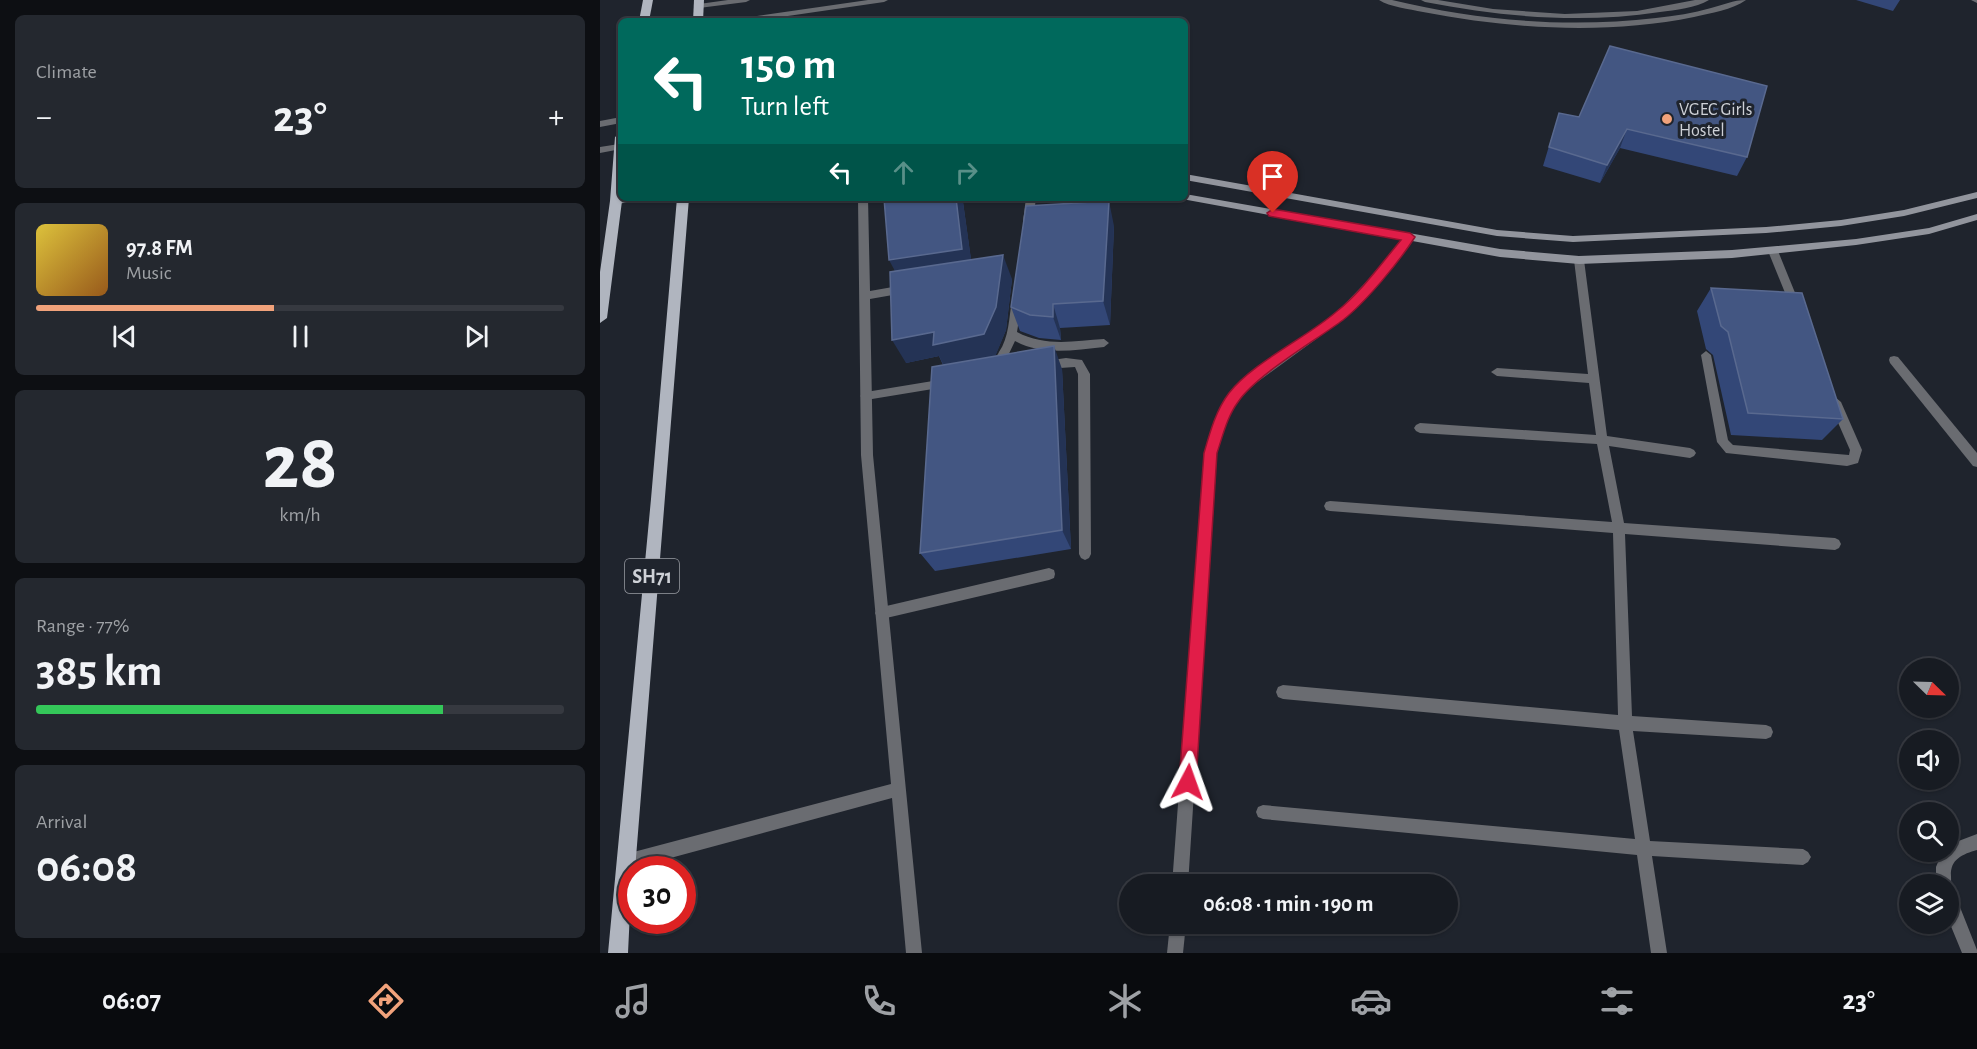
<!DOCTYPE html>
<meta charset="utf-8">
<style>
:root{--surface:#171b22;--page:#24282f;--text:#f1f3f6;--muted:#9ea1a5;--line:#363940;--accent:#f1a27b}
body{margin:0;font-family:"Alegreya Sans",sans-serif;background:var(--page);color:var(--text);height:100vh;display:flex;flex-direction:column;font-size:22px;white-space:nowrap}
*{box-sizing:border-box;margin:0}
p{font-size:20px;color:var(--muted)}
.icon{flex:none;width:33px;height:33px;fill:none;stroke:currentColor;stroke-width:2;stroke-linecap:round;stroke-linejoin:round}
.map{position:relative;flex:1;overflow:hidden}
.sheet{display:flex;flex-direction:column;gap:15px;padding:15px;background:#0d0f13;width:600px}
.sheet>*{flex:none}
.banner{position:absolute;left:18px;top:18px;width:570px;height:183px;border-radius:9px;box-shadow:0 2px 4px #0004,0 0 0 2px var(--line);background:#00695c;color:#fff;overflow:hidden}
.needle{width:39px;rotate:113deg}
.buttons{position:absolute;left:1299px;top:658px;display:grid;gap:12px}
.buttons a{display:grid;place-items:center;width:60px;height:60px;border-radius:50%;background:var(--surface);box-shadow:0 2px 4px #0004,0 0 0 2px var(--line);font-size:30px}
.speed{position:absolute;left:18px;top:856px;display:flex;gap:12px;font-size:30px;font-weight:700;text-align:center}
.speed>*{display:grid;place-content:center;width:78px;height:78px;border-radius:50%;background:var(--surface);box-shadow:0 2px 4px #0004,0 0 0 2px var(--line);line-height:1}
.speed .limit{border:9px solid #d22;background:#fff;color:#111}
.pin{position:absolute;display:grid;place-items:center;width:51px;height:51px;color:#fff;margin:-62px -26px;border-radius:50% 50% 50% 0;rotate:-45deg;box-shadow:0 0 6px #0007}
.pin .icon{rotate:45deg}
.me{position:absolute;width:66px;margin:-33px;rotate:4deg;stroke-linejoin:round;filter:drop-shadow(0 0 4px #0008)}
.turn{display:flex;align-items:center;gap:21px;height:126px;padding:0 24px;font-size:27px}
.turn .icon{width:78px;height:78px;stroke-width:2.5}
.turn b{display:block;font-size:42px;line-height:51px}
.lanes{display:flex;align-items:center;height:57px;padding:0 24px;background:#0003;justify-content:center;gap:30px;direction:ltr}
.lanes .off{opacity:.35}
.big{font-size:45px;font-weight:600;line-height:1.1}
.sheet .card{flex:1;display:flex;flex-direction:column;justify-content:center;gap:9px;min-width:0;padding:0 21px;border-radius:9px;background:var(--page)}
.sheet .dial{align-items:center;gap:0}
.dial b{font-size:78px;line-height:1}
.song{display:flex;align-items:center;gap:18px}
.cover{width:72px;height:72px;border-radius:9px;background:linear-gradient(135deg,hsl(50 70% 55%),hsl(30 70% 35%))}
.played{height:6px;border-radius:3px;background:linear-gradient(90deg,var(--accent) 45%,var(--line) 45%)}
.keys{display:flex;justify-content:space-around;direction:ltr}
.heat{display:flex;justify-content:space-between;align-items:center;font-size:33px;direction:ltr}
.charge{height:9px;border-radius:4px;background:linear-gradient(90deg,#34c759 77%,var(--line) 0)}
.trip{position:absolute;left:519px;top:874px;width:339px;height:60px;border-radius:30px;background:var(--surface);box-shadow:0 2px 4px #0004,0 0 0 2px var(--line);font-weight:600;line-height:60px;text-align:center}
.tabs{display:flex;height:96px;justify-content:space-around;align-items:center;background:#090b0e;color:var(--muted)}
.tabs .icon{width:42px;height:42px}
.tabs .selected{color:var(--accent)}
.tabs b{font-size:27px;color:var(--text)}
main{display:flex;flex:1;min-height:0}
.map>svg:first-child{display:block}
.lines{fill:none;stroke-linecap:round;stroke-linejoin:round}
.service{fill:#6a6c71;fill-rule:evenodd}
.minor{fill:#6a6c71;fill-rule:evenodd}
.tertiary{fill:#6a6c71;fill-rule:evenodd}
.secondary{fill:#92959d;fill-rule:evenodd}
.primary{fill:#b0b5bf;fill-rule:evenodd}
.wall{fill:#334777}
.shaded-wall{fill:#243355}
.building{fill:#435682;stroke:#59698f;stroke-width:1.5}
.route{fill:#e11d48;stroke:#92132f;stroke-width:1.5}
.poi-dot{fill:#f1a27b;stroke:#1f242d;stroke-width:2}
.labels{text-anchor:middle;stroke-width:6;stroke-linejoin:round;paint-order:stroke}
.far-poi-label{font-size:18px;fill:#ced1d7;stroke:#1f242d;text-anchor:start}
.shield{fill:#1f242d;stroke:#9a9da4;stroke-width:1.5}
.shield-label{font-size:20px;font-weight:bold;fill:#ced1d7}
</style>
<main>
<section class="sheet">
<div class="card"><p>Climate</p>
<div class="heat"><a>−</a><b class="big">23°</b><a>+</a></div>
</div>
<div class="card">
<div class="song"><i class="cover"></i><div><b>97.8 FM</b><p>Music</p></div></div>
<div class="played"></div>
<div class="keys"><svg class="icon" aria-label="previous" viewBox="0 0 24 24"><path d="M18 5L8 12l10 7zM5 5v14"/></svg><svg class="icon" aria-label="pause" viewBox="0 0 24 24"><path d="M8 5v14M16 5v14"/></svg><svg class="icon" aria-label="next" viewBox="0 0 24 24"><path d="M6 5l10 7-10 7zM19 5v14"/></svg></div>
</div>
<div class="card dial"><b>28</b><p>km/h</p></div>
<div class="card"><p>Range · 77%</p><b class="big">385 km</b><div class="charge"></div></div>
<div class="card"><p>Arrival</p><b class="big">06:08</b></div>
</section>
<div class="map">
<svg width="1377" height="953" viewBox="0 0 1377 953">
<rect width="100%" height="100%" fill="#1f242d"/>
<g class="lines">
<g class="service">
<polygon points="128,0 150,0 146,2 99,8 95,6 99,4"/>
<polygon points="268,0 288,0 284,2 153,21 132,21 136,19"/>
<path d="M779 0H792C879 21 968 28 1056 18 1075 16 1093 13 1111 8 1123 5 1133 0 1146 0 1132 10 1111 13 1094 17 1006 35 911 29 823 12 809 9 790 7 779 0Z"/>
<path d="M821 0H838L893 9 965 14 1037 11 1095 0H1109C1096 8 1075 10 1060 12 981 24 903 17 825 2Z"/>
<polygon points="1371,0 1377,0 1377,3"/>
<polygon points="466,358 482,360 490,374 491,554 489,558 485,560 481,558 479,554 478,374 475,367 445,369 439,365 445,361"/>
<polygon points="345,379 351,383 345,387 266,400 260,396 266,392"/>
<polygon points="449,568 454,570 455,574 454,578 449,580 282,619 277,617 275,613 277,609 282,607"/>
</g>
<g class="minor">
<polygon points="258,198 268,198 270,291 304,285 309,289 304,293 270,299 273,455 322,953 306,953 292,798 26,870 21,867 18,862 21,857 26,854 291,784 261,455"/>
<polygon points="426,198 436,198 433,221 428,224 423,221"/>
<polygon points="810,234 815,237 813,239 778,284 745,318 656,383 638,399 626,419 616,453 588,885 572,885 604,453 615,418 630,393 648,377 737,312 770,278 807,235"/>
<polygon points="1173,247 1178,251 1200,305 1199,308 1195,309 1190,305 1168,251"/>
<polygon points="979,256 984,260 1007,436 1090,448 1094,450 1096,453 1094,456 1090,458 1009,446 1024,523 1235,538 1239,540 1241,544 1239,548 1235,550 1025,534 1032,716 1166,725 1171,727 1173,732 1171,737 1166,739 1033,731 1050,841 1203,849 1208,852 1211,857 1208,862 1203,865 1052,856 1067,953 1051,953 1037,855 663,819 658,817 656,812 658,807 663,805 1035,839 1019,730 683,699 678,697 676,692 678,687 683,685 1018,715 1013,533 730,511 726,510 724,506 726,502 730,501 1012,522 997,444 820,433 816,431 814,428 816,425 820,423 996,435 989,383 897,376 891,372 897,368 988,374 974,260"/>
<path d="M417 296 422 300 417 332C445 347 474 341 504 339L509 343 504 347C474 350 442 356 415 341L405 362 395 367 391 366 390 363C392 359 397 357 399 352 409 338 409 317 412 300Z"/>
<polygon points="1106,351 1111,355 1128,440 1133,445 1249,455 1250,450 1229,402 1235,397 1241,402 1262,450 1258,463 1247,466 1126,453 1117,442 1101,355"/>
<polygon points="1294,356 1298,357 1377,453 1377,467 1373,466 1290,363 1289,360 1290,357"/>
<path d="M1377 834V850C1363 854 1350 859 1351 876 1351 882 1352 885 1349 891L1354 892 1377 950V953H1362L1348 919V885H1336V867L1342 852H1348V845Z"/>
<polygon points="570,924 586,924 583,953 567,953"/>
</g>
<g class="tertiary">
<polygon points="21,117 21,123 0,127 0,121"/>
<polygon points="19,144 21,145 21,149 0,153 0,147"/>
</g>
<g class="secondary">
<polygon points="585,174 897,230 973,236 1166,227 1241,220 1304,210 1377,192 1377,198 1304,216 1241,226 1166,233 973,242 897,236 585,180"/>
<polygon points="585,194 900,249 979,256 1132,250 1256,239 1329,228 1377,214 1377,220 1329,234 1256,245 1132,258 979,264 900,257 582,199 585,198"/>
<polygon points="21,197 21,198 43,198 38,201 16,204 11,201 13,199"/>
</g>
<g class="primary">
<polygon points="43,0 53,0 49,21 39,21"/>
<polygon points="94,0 104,0 103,21 93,21"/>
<polygon points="21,133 22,201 7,318 0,323 0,272 10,201 15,137"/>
<polygon points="77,198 89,198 35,870 32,870 28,953 8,953 51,499"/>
</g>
</g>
<g class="wall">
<polygon points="1256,0 1300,0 1293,11"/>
<polygon points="959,113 1147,157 1137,176 1020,148 1000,183 943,166"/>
<polygon points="284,198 362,198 363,202 371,260 412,279 406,330 395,356 462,369 471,549 335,571 320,553 343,365 339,356 306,363 295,272"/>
<polygon points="514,226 510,325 460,328 461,340 439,338 420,331 411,307"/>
<polygon points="1111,288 1243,419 1222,440 1131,435 1113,355 1106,349 1097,311"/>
</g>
<g class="shaded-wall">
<polygon points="1027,129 1020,148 1000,183 1007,165"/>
<polygon points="356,198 362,198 363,202 373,273 302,284 289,260"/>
<polygon points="509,201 514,226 510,325 503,301"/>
<polygon points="403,255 412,279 406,330 395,357 345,368 339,356 306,363 292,340"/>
<polygon points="453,304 460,328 461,340 453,317"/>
<polygon points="454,346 462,369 471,549 462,530"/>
</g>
<g class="building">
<polygon points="1010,46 1167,86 1147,157 1027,129 1007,165 949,147 959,113 979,117"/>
<polygon points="284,198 356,198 362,249 289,260"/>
<polygon points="509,201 503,301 453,304 453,317 430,315 411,307 426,206"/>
<polygon points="403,255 396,307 384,334 333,345 334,332 292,340 290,272"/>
<polygon points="1111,288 1202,293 1243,419 1148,413 1128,332 1121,326"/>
<polygon points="454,346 462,530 320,553 332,367"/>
</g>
<path class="route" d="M673 209 810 233 815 237C799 262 766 302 743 320 715 341 656 375 638 402 627 417 623 435 617 453L596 782 594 787 588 790 582 787 579 782 604 453C610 432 616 410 629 393 652 363 706 338 736 312 761 292 781 264 801 240L669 216 667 213Z"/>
<circle class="poi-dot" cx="1067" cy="119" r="6"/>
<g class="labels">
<g class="far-poi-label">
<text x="1079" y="115">VGEC Girls<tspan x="1079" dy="21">Hostel</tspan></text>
</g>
<rect class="shield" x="25" y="559" width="54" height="34" rx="4.5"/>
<g class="shield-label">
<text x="52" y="583">SH71</text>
</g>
</g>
</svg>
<div class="buttons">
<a><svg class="needle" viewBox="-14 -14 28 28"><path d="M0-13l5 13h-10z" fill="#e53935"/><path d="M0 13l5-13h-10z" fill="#9ea1a5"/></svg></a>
<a><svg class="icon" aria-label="sound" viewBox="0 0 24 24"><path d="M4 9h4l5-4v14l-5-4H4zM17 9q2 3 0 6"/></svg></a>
<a><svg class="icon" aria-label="search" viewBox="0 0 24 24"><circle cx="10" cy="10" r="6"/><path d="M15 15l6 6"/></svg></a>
<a><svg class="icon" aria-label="layers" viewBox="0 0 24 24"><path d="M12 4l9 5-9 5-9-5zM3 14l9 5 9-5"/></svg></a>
</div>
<div class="speed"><div class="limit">30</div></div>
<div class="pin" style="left:673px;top:213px;background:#d93025"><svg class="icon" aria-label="arrive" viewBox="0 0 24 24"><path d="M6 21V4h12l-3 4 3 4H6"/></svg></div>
<svg class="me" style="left:588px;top:782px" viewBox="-20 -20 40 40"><path d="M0-17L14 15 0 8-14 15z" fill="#e11d48" stroke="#fff" stroke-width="4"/></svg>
<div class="trip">06:08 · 1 min · 190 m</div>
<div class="banner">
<div class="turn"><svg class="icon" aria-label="left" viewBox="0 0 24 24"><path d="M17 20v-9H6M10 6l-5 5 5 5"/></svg><div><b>150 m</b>Turn left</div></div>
<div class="lanes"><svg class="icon" aria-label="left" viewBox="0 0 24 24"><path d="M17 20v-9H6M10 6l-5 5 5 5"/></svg><svg class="icon off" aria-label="ahead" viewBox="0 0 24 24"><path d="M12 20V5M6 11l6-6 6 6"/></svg><svg class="icon off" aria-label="right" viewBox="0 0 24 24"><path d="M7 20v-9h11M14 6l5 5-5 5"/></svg></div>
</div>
</div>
</main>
<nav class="tabs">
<b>06:07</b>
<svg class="icon selected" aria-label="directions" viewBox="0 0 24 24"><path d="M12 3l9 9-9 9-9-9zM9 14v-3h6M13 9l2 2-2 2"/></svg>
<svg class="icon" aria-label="music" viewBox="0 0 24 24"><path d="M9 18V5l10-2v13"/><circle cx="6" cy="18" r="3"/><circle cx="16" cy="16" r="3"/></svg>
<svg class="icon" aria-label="phone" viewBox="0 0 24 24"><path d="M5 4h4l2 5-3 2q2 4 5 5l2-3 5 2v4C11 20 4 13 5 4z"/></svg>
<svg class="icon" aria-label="climate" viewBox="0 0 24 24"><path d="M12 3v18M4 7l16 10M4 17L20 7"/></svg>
<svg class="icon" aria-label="car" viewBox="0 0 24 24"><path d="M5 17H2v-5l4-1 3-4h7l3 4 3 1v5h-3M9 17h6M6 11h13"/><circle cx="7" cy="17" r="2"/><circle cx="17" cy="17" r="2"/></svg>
<svg class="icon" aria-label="filters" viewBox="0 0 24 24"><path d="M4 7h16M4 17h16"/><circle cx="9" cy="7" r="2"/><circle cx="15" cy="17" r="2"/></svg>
<b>23°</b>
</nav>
